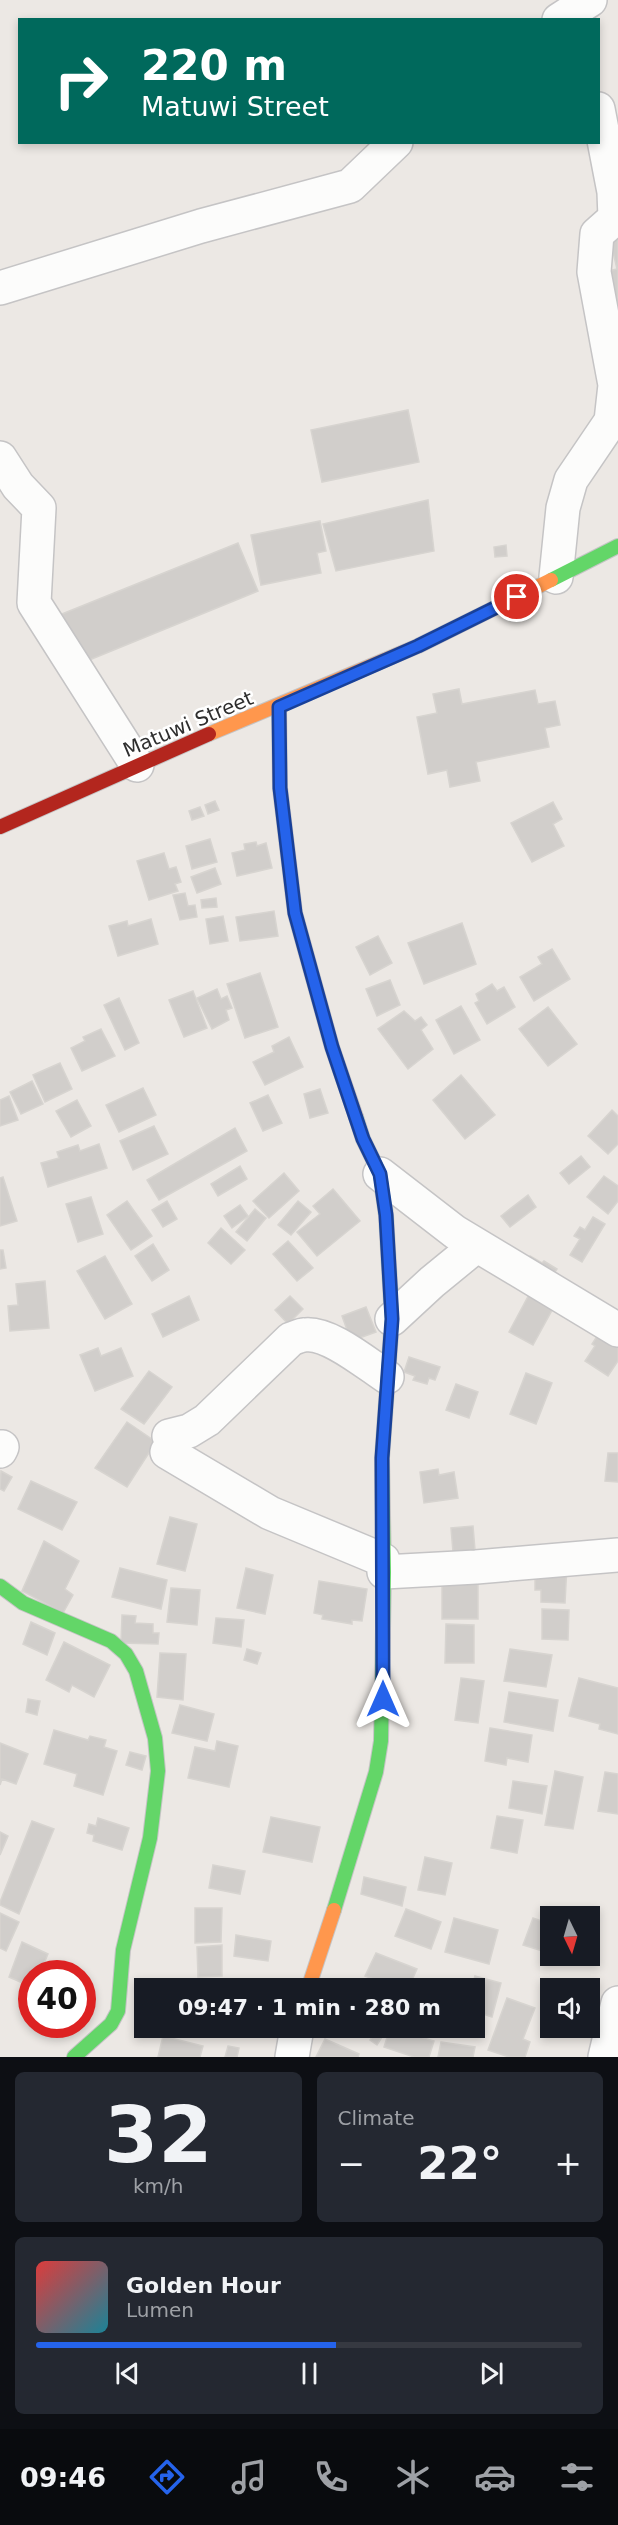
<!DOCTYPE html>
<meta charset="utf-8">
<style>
:root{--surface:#171b24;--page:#242831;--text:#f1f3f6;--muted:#9ea1a6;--line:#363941;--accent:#2563eb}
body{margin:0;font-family:"DejaVu Sans",sans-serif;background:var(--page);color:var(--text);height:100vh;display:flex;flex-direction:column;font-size:22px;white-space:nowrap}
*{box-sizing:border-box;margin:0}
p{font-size:20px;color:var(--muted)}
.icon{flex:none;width:33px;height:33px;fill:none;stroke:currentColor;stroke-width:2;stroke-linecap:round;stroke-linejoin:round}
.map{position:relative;height:2057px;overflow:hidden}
.details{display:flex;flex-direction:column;gap:15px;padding:15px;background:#0d0f14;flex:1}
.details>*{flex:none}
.hud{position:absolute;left:18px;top:18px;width:582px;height:126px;border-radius:0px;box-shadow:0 3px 9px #0003;background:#00695c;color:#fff;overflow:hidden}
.needle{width:39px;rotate:175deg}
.controls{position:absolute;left:540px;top:1906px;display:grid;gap:12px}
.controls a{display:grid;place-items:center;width:60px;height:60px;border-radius:0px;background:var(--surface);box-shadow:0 3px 9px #0003;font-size:30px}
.speed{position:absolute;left:18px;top:1960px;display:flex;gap:12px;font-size:30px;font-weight:700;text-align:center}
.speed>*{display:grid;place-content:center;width:78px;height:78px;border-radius:50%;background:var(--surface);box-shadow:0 3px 9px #0003;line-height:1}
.speed .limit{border:9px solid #d22;background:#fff;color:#111}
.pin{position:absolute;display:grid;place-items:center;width:51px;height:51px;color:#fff;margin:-26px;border:3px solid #fff;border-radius:50%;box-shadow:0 2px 6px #0007}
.me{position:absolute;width:66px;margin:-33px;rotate:0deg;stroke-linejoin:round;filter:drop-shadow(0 0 4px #0008)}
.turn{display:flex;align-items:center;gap:21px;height:126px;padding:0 24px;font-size:27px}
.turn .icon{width:78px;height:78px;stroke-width:2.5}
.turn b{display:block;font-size:42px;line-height:51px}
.big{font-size:45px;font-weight:600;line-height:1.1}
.details .widget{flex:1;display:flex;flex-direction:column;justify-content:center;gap:9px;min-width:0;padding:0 21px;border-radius:9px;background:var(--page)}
.details .dial{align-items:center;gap:0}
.dial b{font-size:78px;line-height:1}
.song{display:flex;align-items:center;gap:18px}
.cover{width:72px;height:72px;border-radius:9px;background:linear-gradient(135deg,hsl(0 70% 55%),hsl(190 70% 35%))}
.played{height:6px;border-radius:3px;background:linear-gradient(90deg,var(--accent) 55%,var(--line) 55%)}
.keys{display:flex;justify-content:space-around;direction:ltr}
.heat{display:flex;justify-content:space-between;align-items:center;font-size:33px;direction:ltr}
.details .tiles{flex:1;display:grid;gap:15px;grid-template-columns:1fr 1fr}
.widget:last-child{grid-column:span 2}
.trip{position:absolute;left:134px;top:1978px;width:351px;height:60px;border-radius:0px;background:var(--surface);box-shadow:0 3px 9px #0003;font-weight:600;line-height:60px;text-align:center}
.menu{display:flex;height:96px;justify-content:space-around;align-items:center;background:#090b0e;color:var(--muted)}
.menu .icon{width:42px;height:42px}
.menu .current{color:var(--accent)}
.menu b{font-size:27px;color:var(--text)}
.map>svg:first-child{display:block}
.building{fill:#d1cecb;stroke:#d7d4d0;stroke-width:1.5}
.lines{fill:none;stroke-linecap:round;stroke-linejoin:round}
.street-casing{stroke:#c5c4c5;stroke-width:36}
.fast-casing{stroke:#c5c4c5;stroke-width:16}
.slow-casing{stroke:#c5c4c5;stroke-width:16}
.jam-casing{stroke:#c5c4c5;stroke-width:16}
.street{stroke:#fcfcfb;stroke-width:33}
.fast{stroke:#63d668;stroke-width:14}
.slow{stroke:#ff974d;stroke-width:14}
.jam{stroke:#b3261e;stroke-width:14}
.route-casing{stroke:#184099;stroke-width:15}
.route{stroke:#2563eb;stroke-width:10}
.labels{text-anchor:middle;stroke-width:5;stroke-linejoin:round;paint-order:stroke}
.street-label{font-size:20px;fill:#2e2e2e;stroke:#fff}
</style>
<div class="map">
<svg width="618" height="2057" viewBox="0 0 618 2057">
<rect width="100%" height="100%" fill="#ece8e4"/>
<g class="building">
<polygon points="618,233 618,336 603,272 617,269 609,235"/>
<polygon points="408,410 419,462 322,482 311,430"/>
<polygon points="428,500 434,551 336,571 323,524"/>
<polygon points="320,521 326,551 317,553 321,573 261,585 251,535"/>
<polygon points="238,543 258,591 82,663 62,614"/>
<polygon points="506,545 507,556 495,557 494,547"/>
<polygon points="459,689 462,704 535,690 538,704 555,701 560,725 545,728 549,747 476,762 480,781 450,787 447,770 428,774 417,717 437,713 433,694"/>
<polygon points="215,801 219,810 208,814 205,805"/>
<polygon points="553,802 562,819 553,824 564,846 532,862 511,823"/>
<polygon points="200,807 204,816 192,820 189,811"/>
<polygon points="210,839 217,862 192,869 186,846"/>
<polygon points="256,842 257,846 266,843 272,868 237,876 232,853 245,850 244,844"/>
<polygon points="164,853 169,869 176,867 181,882 175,884 178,891 149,900 137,861"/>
<polygon points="215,868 221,884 197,893 191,877"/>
<polygon points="185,893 188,906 195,905 197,917 180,920 173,895"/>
<polygon points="216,898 217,907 202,908 201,900"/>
<polygon points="274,911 278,936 240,941 236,917"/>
<polygon points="223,916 228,941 210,944 206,919"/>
<polygon points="151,919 158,944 118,956 109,926 127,921 128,926"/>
<polygon points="462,923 476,964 424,984 408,943"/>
<polygon points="378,936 392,963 370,975 356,947"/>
<polygon points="552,949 570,979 534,1001 520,977 542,964 538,957"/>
<polygon points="260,973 278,1027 245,1038 227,984"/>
<polygon points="390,980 400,1005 377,1016 366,989"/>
<polygon points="492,984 497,991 504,987 515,1007 487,1024 475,1003 479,1001 476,994"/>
<polygon points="217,989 221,999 227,996 232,1008 226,1010 229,1020 212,1029 197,998"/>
<polygon points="193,991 207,1028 184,1037 169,1000"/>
<polygon points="119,998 139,1043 125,1050 104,1005"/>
<polygon points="461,1006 480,1040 454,1054 436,1020"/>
<polygon points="548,1007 577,1044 548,1066 519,1029"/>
<polygon points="404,1011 415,1021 421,1017 427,1025 421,1030 433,1049 408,1069 378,1029"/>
<polygon points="101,1029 115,1056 82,1071 71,1048 85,1041 83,1037"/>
<polygon points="289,1037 303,1067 265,1085 253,1062 274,1052 272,1046"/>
<polygon points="60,1063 72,1089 45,1102 33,1075"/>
<polygon points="461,1075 495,1115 465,1139 433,1100"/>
<polygon points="32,1081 43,1104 21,1114 10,1092"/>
<polygon points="143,1088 156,1115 119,1132 106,1105"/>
<polygon points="320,1089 328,1113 310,1118 304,1094"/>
<polygon points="268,1095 282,1123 263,1131 250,1103"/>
<polygon points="9,1096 18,1120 0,1126 0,1100"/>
<polygon points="77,1100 91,1126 71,1137 56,1111"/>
<polygon points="612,1110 618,1116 618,1144 608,1154 588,1136"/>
<polygon points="154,1126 168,1154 133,1170 120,1141"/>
<polygon points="235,1128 247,1151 159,1200 147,1180"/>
<polygon points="99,1144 107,1168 48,1187 41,1163 59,1158 57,1152 78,1145 80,1151"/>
<polygon points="581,1156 590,1167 569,1184 560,1173"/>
<polygon points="240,1166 247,1179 218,1196 211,1184"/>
<polygon points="284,1173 299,1191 269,1218 253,1201"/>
<polygon points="604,1176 618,1186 618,1201 608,1214 587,1197"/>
<polygon points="3,1177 17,1221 0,1226 0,1178"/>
<polygon points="333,1189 360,1221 317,1256 297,1232 320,1214 313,1206"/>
<polygon points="528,1195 536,1207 510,1227 501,1216"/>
<polygon points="91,1197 103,1234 78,1242 66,1204"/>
<polygon points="127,1201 152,1236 131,1250 107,1215"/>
<polygon points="167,1201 177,1219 163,1227 152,1210"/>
<polygon points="298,1201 311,1212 291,1235 278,1225"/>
<polygon points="240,1205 248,1216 232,1228 224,1216"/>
<polygon points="255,1209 266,1218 247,1241 236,1232"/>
<polygon points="593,1217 605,1224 582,1262 570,1255 580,1239 574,1236 580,1227 585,1230"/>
<polygon points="221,1228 245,1250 231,1264 208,1243"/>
<polygon points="288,1241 313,1268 297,1281 273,1254"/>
<polygon points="153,1244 169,1270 152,1281 135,1256"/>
<polygon points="0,1250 3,1250 6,1268 0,1269"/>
<polygon points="105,1256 132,1304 105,1319 77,1271"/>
<polygon points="530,1256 542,1263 544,1261 557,1269 555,1272 558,1274 552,1284 524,1266"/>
<polygon points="45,1281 49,1328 10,1331 8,1306 18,1305 16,1284"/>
<polygon points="532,1289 556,1303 533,1345 509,1332"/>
<polygon points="189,1296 199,1320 163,1337 152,1314"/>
<polygon points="290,1296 303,1309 288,1324 275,1310"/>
<polygon points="366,1307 376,1332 351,1341 342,1316"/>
<polygon points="601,1330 618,1342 618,1361 608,1376 585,1361 595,1346 592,1344"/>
<polygon points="98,1348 101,1356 121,1348 133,1376 95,1391 80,1355"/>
<polygon points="409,1357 440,1367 435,1380 429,1378 427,1384 413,1380 415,1376 404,1372"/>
<polygon points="149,1371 172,1387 144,1424 121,1409"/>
<polygon points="526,1373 552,1383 536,1424 510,1414"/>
<polygon points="456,1384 478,1392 469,1418 446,1410"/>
<polygon points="127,1422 156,1442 127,1487 95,1468"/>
<polygon points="608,1453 618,1453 618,1482 605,1481"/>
<polygon points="438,1469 439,1475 454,1472 458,1498 424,1503 420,1472"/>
<polygon points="1,1471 12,1477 4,1491 0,1489"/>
<polygon points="31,1481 77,1502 62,1530 18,1509"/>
<polygon points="170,1517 197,1524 185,1571 157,1564"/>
<polygon points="473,1526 476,1562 454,1564 451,1528"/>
<polygon points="44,1541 79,1561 65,1589 73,1595 63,1613 22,1591"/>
<polygon points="567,1565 565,1603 541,1602 541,1590 535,1590 535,1575"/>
<polygon points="120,1568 167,1580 161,1609 112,1597"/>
<polygon points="246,1568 273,1575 265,1614 237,1608"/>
<rect x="442" y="1576" width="36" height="43"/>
<polygon points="319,1581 367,1589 362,1621 352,1620 352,1624 322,1619 323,1615 314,1613"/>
<polygon points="171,1588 200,1590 197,1625 167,1622"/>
<polygon points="542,1609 569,1610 568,1640 542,1639"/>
<polygon points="122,1615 136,1616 135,1623 153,1624 153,1633 159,1633 158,1644 121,1643"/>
<polygon points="216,1618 244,1620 241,1647 213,1643"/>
<polygon points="31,1622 55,1633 47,1655 23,1644"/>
<polygon points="446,1624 474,1625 474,1663 445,1663"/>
<polygon points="64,1642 110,1665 94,1697 72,1685 69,1692 46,1680"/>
<polygon points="247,1649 261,1653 257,1664 244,1660"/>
<polygon points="510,1649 552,1655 546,1687 504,1681"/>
<polygon points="160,1653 186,1654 183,1700 157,1697"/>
<polygon points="461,1678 484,1681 478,1723 455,1720"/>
<polygon points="579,1678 618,1688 618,1734 599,1729 600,1724 569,1716"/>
<polygon points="509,1692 558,1700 553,1731 504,1722"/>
<polygon points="28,1699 40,1701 37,1715 26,1712"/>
<polygon points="180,1705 214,1714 207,1741 172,1733"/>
<polygon points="490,1728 532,1735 528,1762 507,1758 506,1765 485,1761"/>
<polygon points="54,1730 88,1740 90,1736 106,1740 104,1747 117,1751 103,1795 74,1786 77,1774 44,1764"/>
<polygon points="217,1741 238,1746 229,1787 188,1778 195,1747 215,1751"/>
<polygon points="0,1743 28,1754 16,1784 2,1779 0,1785"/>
<polygon points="130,1752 146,1756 142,1770 126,1765"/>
<polygon points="555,1771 583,1777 573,1829 545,1825"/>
<polygon points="605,1772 618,1774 618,1814 598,1811"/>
<polygon points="513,1781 547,1786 542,1814 509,1808"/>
<polygon points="497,1816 523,1820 517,1853 491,1848"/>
<polygon points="271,1817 320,1827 312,1862 263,1852"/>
<polygon points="98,1818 129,1828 122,1850 93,1841 94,1835 87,1833 89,1824 96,1826"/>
<polygon points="32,1821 54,1829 19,1914 0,1905 0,1902"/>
<polygon points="0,1832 8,1836 0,1855"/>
<polygon points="425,1857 452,1863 445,1895 418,1890"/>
<polygon points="213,1865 245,1871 240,1894 209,1888"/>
<polygon points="364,1877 406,1887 402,1906 361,1894"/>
<polygon points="195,1908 222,1908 221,1942 195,1943"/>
<polygon points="406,1909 441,1922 431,1949 395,1936"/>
<polygon points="0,1913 19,1922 6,1951 0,1948"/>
<polygon points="454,1918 498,1930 489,1964 445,1952"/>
<polygon points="533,1918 550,1924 550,1956 564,1956 561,1965 546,1960 549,1953 523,1945"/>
<polygon points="236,1935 271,1941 268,1961 234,1956"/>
<polygon points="22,1942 48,1954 41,1971 44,1974 32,1974 32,1987 9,1977"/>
<polygon points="222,1945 222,1976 198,1977 197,1947"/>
<polygon points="376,1953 417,1969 408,1989 401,1989 365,1976"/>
<polygon points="475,1976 501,1983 492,2017 474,2011 474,1989 471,1989"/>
<polygon points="180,1982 206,1989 178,1989"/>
<polygon points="507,1998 535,2008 523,2039 530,2042 525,2057 509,2057 488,2050"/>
<polygon points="390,2028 434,2041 429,2057 414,2057 384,2047"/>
<polygon points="376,2030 384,2034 377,2045 370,2040"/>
<polygon points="163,2036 203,2046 200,2057 158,2057"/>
<polygon points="325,2039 359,2054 358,2057 316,2057"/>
<polygon points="441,2042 475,2047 473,2057 438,2057"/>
<polygon points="228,2046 239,2048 237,2057 225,2057"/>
</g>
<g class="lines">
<g class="street-casing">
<g id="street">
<polyline points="559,20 590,0"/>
<polyline points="0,288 201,226 350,186 396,142"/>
<polyline points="0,458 18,486 39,508 34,603 137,765"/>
<polyline points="556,577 563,508 571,480 611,421 615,385 594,272 597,234 615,218 614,192 598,109"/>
<polyline points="380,1174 455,1232 618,1330"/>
<polyline points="392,1319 432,1282 476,1246"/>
<path d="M169 1436 189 1431 207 1420 291 1339C295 1338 300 1335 304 1335 328 1331 367 1364 387 1377"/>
<polyline points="0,1451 2,1447"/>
<polyline points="167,1452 270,1513 383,1560"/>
<polyline points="384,1572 476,1567 618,1555"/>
<polyline points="292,2057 297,2028"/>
<polyline points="605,2057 618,2003"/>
</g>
</g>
<g class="fast-casing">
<g id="fast">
<polyline points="551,580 618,546"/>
<polyline points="0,1586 23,1603 111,1641 126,1654 136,1671 155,1738 158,1771 150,1838 123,1950 118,2011 111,2024 74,2057"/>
<polyline points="334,1910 376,1772 381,1741 384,1572 382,1458 392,1319 386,1215 380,1174 363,1139 356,1117"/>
</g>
</g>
<g class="slow-casing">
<g id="slow">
<polyline points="279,707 280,788 295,913 332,1047 356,1117"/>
<polyline points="209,734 418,646 551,580"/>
<polyline points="308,1989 334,1910"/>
</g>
</g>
<g class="jam-casing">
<polyline id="jam" points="0,827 209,734"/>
</g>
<use href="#street" class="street"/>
<use href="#fast" class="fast"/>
<use href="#slow" class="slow"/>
<use href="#jam" class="jam"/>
</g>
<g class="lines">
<g class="route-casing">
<polyline id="route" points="383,1699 382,1458 392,1319 386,1215 380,1174 363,1139 332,1047 295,913 280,788 279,707 418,646 517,597"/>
</g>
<use href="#route" class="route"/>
</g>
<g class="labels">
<g class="street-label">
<text transform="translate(188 724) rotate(-23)" y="7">Matuwi Street</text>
</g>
</g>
</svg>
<div class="controls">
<a><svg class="needle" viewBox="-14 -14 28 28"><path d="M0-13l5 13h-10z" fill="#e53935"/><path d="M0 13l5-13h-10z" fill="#9ea1a6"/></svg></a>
<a><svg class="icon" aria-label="sound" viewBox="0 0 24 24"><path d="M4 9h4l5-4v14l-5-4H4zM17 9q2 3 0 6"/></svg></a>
</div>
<div class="speed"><div class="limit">40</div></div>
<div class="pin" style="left:517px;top:597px;background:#d93025"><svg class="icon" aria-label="arrive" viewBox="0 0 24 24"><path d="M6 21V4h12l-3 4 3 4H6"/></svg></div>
<svg class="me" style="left:383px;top:1699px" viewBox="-20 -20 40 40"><path d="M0-17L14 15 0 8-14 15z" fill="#2563eb" stroke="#fff" stroke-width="4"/></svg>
<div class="trip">09:47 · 1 min · 280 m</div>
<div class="hud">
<div class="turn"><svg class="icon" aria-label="right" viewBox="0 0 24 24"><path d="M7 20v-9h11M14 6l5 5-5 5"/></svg><div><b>220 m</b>Matuwi Street</div></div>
</div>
</div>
<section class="details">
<div class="tiles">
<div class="widget dial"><b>32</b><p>km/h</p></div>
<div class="widget"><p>Climate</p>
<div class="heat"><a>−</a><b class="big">22°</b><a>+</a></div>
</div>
<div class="widget">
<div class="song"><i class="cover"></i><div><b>Golden Hour</b><p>Lumen</p></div></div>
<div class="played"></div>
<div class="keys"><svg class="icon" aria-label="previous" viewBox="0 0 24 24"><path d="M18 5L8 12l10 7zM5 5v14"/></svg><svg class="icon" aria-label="pause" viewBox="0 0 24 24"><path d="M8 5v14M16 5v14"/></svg><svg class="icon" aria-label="next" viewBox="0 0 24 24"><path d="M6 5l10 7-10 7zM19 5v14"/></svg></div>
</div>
</div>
</section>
<nav class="menu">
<b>09:46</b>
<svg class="icon current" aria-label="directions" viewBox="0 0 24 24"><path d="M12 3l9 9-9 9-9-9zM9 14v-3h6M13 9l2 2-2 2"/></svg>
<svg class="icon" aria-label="music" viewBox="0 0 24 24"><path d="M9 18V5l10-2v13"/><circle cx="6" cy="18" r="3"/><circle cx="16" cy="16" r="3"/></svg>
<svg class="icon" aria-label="phone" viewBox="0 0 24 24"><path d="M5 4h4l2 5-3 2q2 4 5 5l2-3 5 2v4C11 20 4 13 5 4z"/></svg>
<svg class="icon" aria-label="climate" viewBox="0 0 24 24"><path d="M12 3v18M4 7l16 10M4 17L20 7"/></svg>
<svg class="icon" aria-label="car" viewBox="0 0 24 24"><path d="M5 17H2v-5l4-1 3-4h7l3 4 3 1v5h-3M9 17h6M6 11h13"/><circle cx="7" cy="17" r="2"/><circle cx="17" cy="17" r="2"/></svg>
<svg class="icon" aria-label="filters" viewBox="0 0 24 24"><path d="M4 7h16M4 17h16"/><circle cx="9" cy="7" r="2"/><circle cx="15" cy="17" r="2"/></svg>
</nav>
